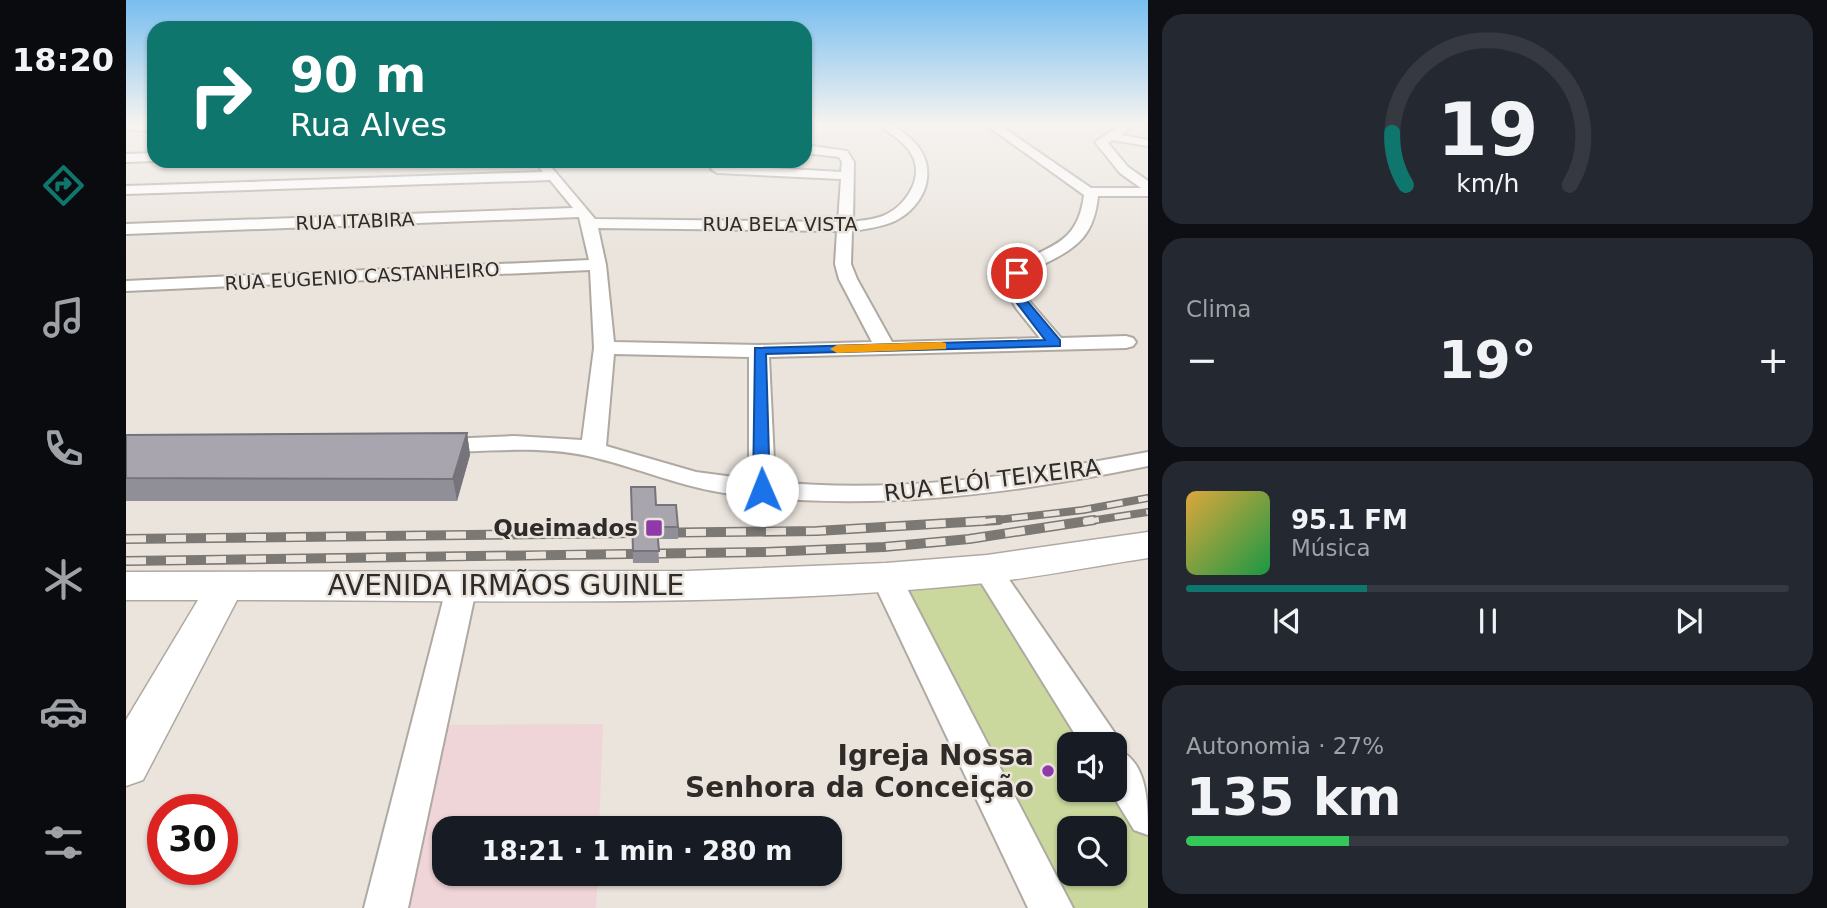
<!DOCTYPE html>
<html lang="pt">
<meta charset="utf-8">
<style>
:root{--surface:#171b24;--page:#242831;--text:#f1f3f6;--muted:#9ea1a6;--line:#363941;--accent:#0f766e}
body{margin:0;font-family:"DejaVu Sans",sans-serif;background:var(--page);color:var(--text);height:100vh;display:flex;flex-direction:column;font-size:26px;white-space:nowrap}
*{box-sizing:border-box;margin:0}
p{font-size:23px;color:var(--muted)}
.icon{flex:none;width:38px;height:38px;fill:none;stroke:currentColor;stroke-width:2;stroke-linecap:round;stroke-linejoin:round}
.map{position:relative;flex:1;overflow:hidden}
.side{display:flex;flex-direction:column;gap:14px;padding:14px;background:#0d0f14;width:679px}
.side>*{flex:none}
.hud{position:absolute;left:21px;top:21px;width:665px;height:147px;border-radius:21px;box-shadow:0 2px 5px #0004;background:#0f766e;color:#fff;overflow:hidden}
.tools{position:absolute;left:931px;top:732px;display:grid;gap:14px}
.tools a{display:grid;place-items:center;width:70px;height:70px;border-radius:14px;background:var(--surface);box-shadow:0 2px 5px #0004;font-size:35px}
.speed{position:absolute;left:21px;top:794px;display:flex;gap:14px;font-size:35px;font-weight:700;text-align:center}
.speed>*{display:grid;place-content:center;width:91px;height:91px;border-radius:50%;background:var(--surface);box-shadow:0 2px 5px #0004;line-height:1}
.speed .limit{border:10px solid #d22;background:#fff;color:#111}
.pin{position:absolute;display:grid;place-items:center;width:60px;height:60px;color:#fff;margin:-30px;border:4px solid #fff;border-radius:50%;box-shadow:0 2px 7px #0007}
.me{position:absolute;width:77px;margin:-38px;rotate:359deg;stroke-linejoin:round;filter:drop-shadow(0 0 5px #0008)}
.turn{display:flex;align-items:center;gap:24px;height:147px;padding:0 28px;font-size:32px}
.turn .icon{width:91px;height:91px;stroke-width:2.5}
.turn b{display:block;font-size:49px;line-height:60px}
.big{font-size:52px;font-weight:600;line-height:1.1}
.side .tile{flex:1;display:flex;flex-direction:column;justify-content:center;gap:10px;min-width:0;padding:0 24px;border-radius:21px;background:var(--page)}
.side .dial{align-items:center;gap:0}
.dial svg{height:182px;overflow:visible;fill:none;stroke:var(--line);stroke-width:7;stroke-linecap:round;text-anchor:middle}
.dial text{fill:var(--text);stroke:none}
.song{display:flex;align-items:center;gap:21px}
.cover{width:84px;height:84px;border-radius:10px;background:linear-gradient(135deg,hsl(40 70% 55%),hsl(140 70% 35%))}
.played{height:7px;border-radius:4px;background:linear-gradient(90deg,var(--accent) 30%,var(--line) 30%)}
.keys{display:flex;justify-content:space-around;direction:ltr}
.heat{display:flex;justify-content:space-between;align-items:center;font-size:38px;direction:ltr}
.charge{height:10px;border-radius:5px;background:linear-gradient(90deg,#34c759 27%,var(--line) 0)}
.trip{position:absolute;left:306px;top:816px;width:410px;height:70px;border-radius:21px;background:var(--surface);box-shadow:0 2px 5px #0004;font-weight:600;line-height:70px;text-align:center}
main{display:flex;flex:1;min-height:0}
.tabs{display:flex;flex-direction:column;width:126px;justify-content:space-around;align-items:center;background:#090b0e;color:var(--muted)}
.tabs .icon{width:49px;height:49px}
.tabs .active{color:var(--accent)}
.tabs b{font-size:32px;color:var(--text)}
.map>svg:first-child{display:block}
.commercial{fill:#efd4d8}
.green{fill:#cad89d;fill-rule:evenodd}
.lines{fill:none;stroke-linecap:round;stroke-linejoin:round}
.minor-casing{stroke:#afa9a2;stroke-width:4}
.major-casing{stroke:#afa9a2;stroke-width:3}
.minor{fill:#fff;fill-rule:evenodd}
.major{fill:#fff;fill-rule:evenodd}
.rail-far1-casing{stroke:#7c7874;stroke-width:8}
.rail-casing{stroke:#7c7874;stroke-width:10}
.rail-far1{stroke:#eae4dd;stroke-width:5;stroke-dasharray:16;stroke-linecap:butt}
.rail{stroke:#eae4dd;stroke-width:7;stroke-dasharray:20;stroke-linecap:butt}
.wall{fill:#908e96}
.shaded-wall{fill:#76747a}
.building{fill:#a8a5ae;stroke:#76747a;stroke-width:2}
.route{fill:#1a73e8;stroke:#114b97;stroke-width:2}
.slow{fill:#f59e0b}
.poi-dot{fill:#8f3aa8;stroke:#eae4dd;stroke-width:2.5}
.labels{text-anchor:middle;stroke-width:5;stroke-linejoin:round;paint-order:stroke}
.far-street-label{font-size:19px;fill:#2e2b29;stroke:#eae4dd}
.street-label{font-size:23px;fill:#2e2b29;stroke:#eae4dd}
.poi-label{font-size:23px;font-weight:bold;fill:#2e2b29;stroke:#eae4dd;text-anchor:end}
.near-street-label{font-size:28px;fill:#2e2b29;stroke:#eae4dd}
.near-poi-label{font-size:28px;font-weight:bold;fill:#2e2b29;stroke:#eae4dd;text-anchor:end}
</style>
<main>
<nav class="tabs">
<b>18:20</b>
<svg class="icon active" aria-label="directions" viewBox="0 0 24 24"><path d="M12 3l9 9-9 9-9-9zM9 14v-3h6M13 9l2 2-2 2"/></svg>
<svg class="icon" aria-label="music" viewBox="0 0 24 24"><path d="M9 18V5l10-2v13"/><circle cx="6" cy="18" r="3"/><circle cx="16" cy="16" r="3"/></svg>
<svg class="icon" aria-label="phone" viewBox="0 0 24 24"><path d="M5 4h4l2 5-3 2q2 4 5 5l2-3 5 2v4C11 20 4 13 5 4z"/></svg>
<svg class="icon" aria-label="climate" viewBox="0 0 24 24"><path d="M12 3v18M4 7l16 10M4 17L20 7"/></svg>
<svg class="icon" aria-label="car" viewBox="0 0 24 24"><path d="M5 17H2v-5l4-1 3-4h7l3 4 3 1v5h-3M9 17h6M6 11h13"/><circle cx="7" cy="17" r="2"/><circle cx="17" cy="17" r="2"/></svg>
<svg class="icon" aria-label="filters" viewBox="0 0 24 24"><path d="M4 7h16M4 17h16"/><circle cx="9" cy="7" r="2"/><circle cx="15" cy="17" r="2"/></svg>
</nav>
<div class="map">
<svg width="1022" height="908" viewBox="0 0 1022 908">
<rect width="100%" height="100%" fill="#eae4dd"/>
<polygon class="commercial" points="477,724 473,828 318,828 318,873 472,873 470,908 279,908 319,725"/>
<path class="green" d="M861 569 975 744H943V789H989V765L1022 816V908H925L760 577ZM943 828H989V873H943Z"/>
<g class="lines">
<g class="minor-casing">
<g id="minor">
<polygon points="0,124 28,126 28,132 0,129"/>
<path d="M753 124C767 124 775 130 786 140 814 166 801 205 769 221 756 227 740 229 726 231L725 264 731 279 766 342 914 338 890 308 876 284C903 240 950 260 958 195L859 124H872L965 188H1015L994 173 969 142 997 124H1010L995 135 1022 140V146L986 140 982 143 1002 167 1022 181V196H972C968 234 953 247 920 263 909 269 900 274 894 284L904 302 935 338 1000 336 1007 338 1010 342 1007 346 1000 348 643 357 649 482C774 494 900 475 1022 452V466C885 494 745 512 606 494 556 488 511 467 462 456 412 445 360 452 309 452L300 450 297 445 300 440 388 436 456 440 468 348 464 270 0 291V281L463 260 453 217 0 234V224L447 208 424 180 0 194V186L417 172 411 164 420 161 469 219 712 222 715 179 591 173 585 169 591 165 715 172 716 162 713 157 679 153V145L721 151 728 162 727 222C736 220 745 220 754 217 778 209 799 179 786 155 779 141 763 134 753 124ZM472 228 711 231 709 264 713 279 746 342 633 345 488 342 480 265ZM488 354 623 357V479L570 472 480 446Z"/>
<polygon points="28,153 28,161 0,162 0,154"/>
<path d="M861 558 871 562 988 732 993 744 991 749C1022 762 1022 803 1022 835L1008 830 983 789H989V744H955L851 576 846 569 851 562Z"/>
<polygon points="760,566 770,569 775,577 947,908 902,908 745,577 750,569"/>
<polygon points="336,574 347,577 351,585 282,908 238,908 321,585 325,577"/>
</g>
</g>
<g class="major-casing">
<path id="major" d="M1022 532V558C968 566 914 577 859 583 612 609 360 600 111 600L17 780 0 786V720L72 600H0V572L562 571 760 563 861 555Z"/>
</g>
<use href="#minor" class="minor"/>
<use href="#major" class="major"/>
<g class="rail-far1-casing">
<g id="rail-far1">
<polyline points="854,522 957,510 1022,498"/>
<polyline points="957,522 1022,512"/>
</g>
</g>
<g class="rail-casing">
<g id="rail">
<polyline points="0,539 691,531 873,520"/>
<polyline points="0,561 640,552 758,547 843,539 968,520"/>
</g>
</g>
<use href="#rail-far1" class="rail-far1"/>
<use href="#rail" class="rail"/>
</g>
<g class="wall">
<polygon points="341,433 344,455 331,501 0,501 0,435"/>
<polygon points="505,487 552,527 552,539 532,539 533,563 507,563"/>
</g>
<polygon class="shaded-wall" points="341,433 344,455 331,501 327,479"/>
<g class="building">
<polygon points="341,433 327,479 0,478 0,435"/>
<polygon points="505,487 529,487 530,505 550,505 552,527 531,527 533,551 507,551"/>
</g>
<linearGradient id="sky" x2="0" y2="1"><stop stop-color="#78bef0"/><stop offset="0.49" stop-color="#f6f3f0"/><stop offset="1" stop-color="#f6f3f0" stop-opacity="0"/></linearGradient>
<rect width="1022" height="252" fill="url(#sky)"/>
<polygon class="route" points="888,270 897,273 893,278 892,290 934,340 934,346 640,354 644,490 636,495 630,493 627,490 629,348 919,340 881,290 881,278"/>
<polygon class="slow" points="815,342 820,343 820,349 711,353 704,349 711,345"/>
<g class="poi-dot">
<rect x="519" y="519" width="18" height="18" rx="3.5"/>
<circle cx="922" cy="771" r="7"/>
</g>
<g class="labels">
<g class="far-street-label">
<text transform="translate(229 221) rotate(-2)" y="7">RUA ITABIRA</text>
<text x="654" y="231">RUA BELA VISTA</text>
<text transform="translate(236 276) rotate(-3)" y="7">RUA EUGENIO CASTANHEIRO</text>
</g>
<g class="street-label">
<text transform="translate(866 480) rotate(-7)" y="8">RUA ELÓI TEIXEIRA</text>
</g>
<g class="poi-label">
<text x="512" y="536">Queimados</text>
</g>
<g class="near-street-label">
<text x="380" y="595">AVENIDA IRMÃOS GUINLE</text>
</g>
<g class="near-poi-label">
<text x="908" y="765">Igreja Nossa<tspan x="908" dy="32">Senhora da Conceição</tspan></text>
</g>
</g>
</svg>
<div class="tools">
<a><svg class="icon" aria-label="sound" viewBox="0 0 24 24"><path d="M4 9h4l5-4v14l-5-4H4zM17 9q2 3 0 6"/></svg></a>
<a><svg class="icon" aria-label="search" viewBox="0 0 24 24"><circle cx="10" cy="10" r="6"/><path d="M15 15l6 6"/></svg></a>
</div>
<div class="speed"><div class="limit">30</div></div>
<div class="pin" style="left:891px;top:273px;background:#d93025"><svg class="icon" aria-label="arrive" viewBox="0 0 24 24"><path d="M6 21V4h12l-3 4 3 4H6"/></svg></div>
<svg class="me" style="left:636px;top:490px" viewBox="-20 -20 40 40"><circle r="19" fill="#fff"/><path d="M0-13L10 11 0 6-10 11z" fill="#1a73e8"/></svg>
<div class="trip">18:21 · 1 min · 280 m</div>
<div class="hud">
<div class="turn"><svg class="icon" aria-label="right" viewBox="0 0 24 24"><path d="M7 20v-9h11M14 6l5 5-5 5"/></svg><div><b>90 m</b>Rua Alves</div></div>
</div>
</div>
<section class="side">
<div class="tile dial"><svg viewBox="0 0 100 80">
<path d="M14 69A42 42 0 1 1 86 69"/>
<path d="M14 69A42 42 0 0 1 8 46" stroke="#0f766e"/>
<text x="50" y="56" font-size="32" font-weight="700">19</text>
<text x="50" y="72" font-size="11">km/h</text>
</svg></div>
<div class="tile"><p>Clima</p>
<div class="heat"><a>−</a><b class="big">19°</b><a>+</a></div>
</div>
<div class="tile">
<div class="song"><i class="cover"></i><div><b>95.1 FM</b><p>Música</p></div></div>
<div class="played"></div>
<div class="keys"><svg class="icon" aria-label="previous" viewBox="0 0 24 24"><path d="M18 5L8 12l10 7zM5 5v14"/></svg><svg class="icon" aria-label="pause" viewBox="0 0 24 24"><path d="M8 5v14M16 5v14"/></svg><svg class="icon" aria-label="next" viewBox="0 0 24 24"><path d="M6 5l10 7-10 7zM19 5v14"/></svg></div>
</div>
<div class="tile"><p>Autonomia · 27%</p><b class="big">135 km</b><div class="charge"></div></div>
</section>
</main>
